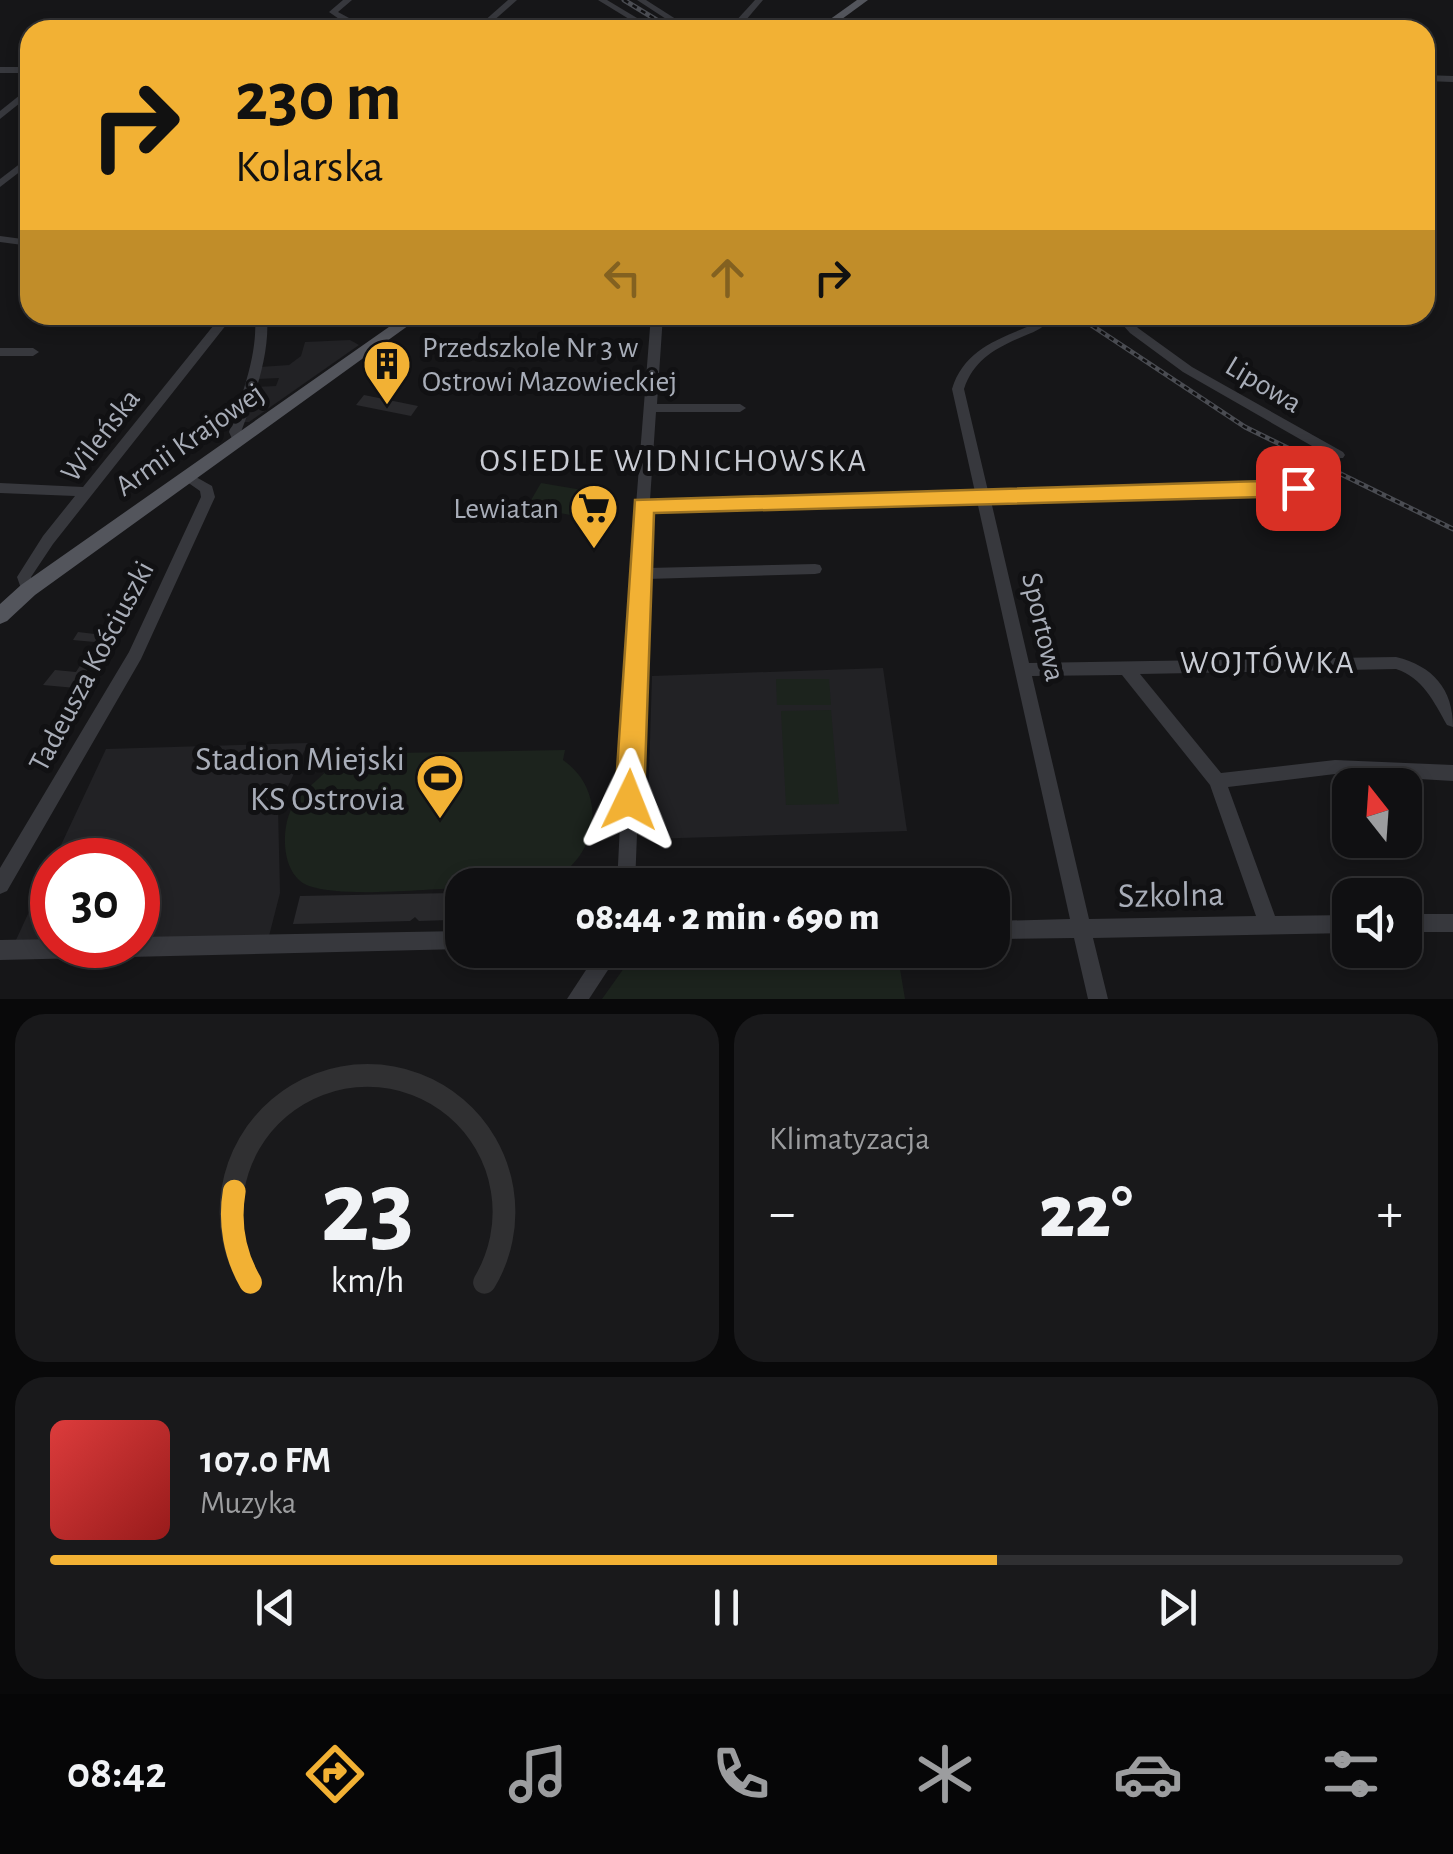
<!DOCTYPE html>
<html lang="pl">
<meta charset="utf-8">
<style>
:root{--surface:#101012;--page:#19191b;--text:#f1f3f6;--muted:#9c9d9f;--line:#303032;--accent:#f2b134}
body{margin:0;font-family:"Alegreya Sans",sans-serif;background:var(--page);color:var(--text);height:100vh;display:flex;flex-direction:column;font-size:38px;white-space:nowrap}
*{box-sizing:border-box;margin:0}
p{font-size:32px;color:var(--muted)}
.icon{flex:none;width:55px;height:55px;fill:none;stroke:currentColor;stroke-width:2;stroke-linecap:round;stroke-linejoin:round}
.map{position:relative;height:999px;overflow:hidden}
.details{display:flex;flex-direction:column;gap:15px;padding:15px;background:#09090a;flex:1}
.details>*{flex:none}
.hud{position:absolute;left:20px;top:20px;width:1415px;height:305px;border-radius:30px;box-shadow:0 5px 15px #0003,0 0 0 2px var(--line);background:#f2b134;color:#111;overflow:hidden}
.needle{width:65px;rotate:343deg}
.tools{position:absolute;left:1332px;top:768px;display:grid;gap:20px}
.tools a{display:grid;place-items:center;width:90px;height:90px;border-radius:20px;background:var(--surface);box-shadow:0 5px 15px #0003,0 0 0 2px var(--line);font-size:50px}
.speed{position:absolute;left:30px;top:838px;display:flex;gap:20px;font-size:50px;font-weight:700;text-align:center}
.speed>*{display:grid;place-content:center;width:130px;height:130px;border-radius:50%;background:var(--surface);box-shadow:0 5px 15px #0003,0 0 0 2px var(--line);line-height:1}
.speed .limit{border:15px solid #d22;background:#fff;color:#111}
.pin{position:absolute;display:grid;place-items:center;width:85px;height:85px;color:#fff;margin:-42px;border-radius:20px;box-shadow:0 5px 15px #0006}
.me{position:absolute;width:110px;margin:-55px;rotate:2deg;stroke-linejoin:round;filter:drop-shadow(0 0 8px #0008)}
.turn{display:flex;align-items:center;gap:35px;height:210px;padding:0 50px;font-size:45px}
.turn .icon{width:130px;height:130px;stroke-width:2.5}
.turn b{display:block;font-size:70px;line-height:85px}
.lanes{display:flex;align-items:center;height:95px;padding:0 50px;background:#0003;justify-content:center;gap:50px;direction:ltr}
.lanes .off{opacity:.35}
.big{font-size:75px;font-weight:800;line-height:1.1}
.details .card{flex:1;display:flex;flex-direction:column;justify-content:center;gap:15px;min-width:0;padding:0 35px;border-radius:30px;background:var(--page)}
.details .dial{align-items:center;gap:0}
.dial svg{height:260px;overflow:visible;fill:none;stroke:var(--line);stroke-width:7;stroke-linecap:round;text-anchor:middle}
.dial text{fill:var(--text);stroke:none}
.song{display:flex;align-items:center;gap:30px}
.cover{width:120px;height:120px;border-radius:15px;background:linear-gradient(135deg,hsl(0 70% 55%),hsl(0 70% 35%))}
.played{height:10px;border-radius:5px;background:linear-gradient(90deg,var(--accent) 70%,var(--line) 70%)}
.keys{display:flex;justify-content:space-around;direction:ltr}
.heat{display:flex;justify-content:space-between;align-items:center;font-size:55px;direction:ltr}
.details .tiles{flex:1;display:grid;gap:15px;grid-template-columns:1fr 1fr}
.card:last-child{grid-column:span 2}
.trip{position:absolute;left:445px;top:868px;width:565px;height:100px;border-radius:30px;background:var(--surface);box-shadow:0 5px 15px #0003,0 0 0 2px var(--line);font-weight:800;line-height:100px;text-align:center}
.tab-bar{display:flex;height:160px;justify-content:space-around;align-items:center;background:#060607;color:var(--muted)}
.tab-bar .icon{width:70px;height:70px}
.tab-bar .on{color:var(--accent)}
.tab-bar b{font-size:45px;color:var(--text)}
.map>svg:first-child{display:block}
.built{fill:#222225}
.green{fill:#1c231d}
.building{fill:#29292c}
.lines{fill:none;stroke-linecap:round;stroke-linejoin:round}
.minor{fill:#37383d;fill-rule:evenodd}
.major{fill:#53555c;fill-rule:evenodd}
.rail-casing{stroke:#4a4c52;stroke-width:5}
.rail{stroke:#111113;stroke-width:2.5;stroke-dasharray:5;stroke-linecap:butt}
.route{fill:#f2b134;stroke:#9d7322;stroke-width:2.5}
.labels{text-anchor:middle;stroke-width:10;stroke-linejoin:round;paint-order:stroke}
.poi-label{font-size:30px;fill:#a8adb8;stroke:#111113;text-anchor:start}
.street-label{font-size:30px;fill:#a8adb8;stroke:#111113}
.neighbourhood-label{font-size:32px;letter-spacing:2.5px;fill:#c9ccd4;stroke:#111113}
.near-poi-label{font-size:35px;fill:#a8adb8;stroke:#111113;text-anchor:end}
.near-street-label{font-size:35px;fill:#a8adb8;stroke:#111113}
</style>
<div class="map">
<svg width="1453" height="999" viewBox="0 0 1453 999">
<rect width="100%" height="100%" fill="#161618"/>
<g class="built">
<polygon points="350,340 359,345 249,422 243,422 255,387 276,386 279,378 257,379 260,367 289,365 301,356 305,342"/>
<polygon points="883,668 907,831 647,839 652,676"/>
<polygon points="308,743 278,808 280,893 269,936 138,938 138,860 54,860 106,749"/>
<polygon points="52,862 52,939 16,940"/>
</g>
<g class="green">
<polygon points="541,483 588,491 576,516 527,507"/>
<polygon points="776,679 829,679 831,705 777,705"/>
<polygon points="831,710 839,804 786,805 781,711"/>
<path d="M565 750 563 760C609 792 599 858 549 881 526 892 488 885 462 885V888C422 889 345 898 309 886 282 876 281 834 290 812 300 788 333 773 337 754Z"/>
<polygon points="898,957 905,999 602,999 629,961"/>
</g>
<g class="building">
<polygon points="364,395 418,406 411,416 356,405"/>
<polygon points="78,632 103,635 98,642 104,643 76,688 43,685 55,670 76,672 95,642 73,640"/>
<polygon points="454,893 450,920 419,921 415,917 410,921 293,924 300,896"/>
</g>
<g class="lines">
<g class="minor">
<polygon points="343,0 352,0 338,12 349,18 353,30 345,30 342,21 329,12"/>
<polygon points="508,0 517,0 483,30 474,30"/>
<polygon points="598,0 607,0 657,30 647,30"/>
<polygon points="637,0 646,0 693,30 683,30"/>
<polygon points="755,0 763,0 740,27 734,27 734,23"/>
<rect x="0" y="67" width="30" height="6"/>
<polygon points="1425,75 1453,76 1453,82 1425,81"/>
<polygon points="30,87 30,95 0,119 0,111"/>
<polygon points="30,156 30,164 0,187 0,179"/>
<polygon points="0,236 30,240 30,246 0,242"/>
<polygon points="222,315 234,315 53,544 31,577 35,590 33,594 23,594 17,577 43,536 75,496 0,493 0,483 83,487"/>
<path d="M255 315H267C270 355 255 395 241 432L246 440 239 444 234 443 229 432C242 395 258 355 255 315Z"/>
<path d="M651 315H663L657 404H740L746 408 740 412H656L650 500 975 492 952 389C964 349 999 339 1034 324L1028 315H1040L1047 323C1039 331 1028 334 1017 339 992 350 973 362 964 389L988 491 1303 485 1305 488 1303 491 1298 493 991 501 1029 663 1396 657C1433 666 1453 689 1453 727L1447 725C1434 702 1423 678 1396 669L1140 674 1221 773 1335 760 1453 765V781L1335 774 1228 787 1275 916 1350 915V933L1093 938 1108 999H1088L1074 938 992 939V921L1070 919 977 501 650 510 648 568 815 564 820 565 822 569 820 573 815 574 647 579 635 885H617L636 505ZM1122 675 1210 785 1256 916 1089 919 1032 676Z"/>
<polygon points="1114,315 1126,315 1138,328 1192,367 1343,452 1345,455 1343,458 1333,458 1183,372 1130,333"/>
<polygon points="0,348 33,348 39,352 33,356 0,356"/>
<polygon points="187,472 212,486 215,497 141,659 7,891 0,894 0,868 129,652 201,497 200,491 180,477"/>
<rect x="1405" y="914" width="48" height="18"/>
<polygon points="462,931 462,949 0,960 0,940 52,939 52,945 138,945 138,937"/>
<polygon points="599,950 621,950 589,999 567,999"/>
</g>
<g class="major">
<polygon points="857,0 868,0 827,30 815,30"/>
<polygon points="406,315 423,315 35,595 7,621 0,624 0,604 21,585"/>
</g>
<g class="rail-casing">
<g id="rail">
<polyline points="624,0 673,30"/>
<polyline points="1076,315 1245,427 1453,529"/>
</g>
</g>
<use href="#rail" class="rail"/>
</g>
<polygon class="route" points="1298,480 1310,488 1298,496 654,513 644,800 639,809 629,813 619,809 615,800 635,500"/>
<defs>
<g id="building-pin" transform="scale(2.5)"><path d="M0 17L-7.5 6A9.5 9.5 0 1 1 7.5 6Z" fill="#f2b134" stroke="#111113"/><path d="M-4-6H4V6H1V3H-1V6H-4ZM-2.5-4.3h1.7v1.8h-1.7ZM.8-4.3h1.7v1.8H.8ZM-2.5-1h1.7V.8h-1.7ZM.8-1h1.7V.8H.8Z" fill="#111"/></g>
<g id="supermarket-pin" transform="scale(2.5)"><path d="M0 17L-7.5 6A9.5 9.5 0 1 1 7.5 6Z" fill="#f2b134" stroke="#111113"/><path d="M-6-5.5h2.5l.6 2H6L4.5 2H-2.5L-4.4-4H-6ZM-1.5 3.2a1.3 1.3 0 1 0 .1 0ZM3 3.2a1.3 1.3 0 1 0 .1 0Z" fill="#111"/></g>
<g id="stadium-pin" transform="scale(2.5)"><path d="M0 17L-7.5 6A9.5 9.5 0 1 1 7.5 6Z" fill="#f2b134" stroke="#111113"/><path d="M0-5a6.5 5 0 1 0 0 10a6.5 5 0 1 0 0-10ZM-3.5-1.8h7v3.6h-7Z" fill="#111"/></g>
</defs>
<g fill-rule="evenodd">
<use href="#building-pin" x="387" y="364"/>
<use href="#supermarket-pin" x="594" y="508"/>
<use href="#stadium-pin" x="440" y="778"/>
</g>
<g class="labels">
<g class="poi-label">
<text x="422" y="357">Przedszkole Nr 3 w<tspan x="422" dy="34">Ostrowi Mazowieckiej</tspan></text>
<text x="559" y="518" text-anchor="end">Lewiatan</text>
</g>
<g class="street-label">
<text transform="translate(1264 384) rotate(31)" y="10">Lipowa</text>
<text transform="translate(100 435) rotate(-52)" y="10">Wileńska</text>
<text transform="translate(189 439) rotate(-35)" y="10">Armii Krajowej</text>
<text transform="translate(1044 627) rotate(77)" y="10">Sportowa</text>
<text transform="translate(91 666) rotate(-62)" y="10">Tadeusza Kościuszki</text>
</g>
<g class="neighbourhood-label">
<text x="674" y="471">OSIEDLE WIDNICHOWSKA</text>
<text x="1268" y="673">WOJTÓWKA</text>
</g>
<g class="near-poi-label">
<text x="405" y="770">Stadion Miejski<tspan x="405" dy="40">KS Ostrovia</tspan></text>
</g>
<g class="near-street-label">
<text transform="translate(1171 894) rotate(-1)" y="12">Szkolna</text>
</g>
</g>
</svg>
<div class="tools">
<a><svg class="needle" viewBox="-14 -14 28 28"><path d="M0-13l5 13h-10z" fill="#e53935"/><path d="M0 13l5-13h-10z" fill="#9c9d9f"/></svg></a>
<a><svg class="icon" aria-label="sound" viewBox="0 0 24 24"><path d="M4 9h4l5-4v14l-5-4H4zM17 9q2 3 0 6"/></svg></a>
</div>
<div class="speed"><div class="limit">30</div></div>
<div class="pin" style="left:1298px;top:488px;background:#d93025"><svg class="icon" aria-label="arrive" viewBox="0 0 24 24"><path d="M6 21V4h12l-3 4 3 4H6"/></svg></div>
<svg class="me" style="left:629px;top:800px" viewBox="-20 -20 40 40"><path d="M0-17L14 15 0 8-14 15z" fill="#f2b134" stroke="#fff" stroke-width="4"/></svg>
<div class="trip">08:44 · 2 min · 690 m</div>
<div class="hud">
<div class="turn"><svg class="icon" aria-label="right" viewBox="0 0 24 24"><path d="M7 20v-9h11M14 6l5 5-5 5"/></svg><div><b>230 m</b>Kolarska</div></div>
<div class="lanes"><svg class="icon off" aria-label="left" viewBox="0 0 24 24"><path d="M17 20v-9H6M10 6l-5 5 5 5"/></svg><svg class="icon off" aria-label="ahead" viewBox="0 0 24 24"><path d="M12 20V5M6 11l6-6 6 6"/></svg><svg class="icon" aria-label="right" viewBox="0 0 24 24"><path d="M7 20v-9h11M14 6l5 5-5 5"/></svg></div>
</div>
</div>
<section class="details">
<div class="tiles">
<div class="card dial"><svg viewBox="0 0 100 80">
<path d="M14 69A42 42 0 1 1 86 69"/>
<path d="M14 69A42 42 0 0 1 9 41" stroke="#f2b134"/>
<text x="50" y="56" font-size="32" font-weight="700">23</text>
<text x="50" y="72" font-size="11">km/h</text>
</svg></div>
<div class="card"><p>Klimatyzacja</p>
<div class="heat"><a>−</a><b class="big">22°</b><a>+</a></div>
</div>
<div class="card">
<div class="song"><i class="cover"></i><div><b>107.0 FM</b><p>Muzyka</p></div></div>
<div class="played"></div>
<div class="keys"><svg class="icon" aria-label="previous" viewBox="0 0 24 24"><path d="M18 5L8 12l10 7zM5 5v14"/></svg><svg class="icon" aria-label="pause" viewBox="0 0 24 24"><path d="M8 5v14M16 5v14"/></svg><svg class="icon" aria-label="next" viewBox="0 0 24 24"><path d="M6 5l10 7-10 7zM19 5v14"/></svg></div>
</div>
</div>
</section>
<nav class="tab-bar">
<b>08:42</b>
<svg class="icon on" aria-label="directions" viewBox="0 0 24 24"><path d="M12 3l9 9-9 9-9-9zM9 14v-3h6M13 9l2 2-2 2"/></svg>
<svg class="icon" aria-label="music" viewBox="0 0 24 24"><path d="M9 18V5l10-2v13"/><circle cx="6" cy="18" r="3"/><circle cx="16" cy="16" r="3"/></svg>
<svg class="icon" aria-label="phone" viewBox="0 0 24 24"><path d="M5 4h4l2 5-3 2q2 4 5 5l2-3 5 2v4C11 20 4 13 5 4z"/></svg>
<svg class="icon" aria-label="climate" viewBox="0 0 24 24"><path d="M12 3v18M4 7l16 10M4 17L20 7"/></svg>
<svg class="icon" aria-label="car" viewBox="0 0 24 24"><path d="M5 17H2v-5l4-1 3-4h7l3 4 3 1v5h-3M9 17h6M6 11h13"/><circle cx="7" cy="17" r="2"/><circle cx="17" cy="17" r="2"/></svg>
<svg class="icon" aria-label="filters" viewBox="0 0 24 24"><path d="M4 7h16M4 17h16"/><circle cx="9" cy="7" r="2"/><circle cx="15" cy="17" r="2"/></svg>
</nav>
